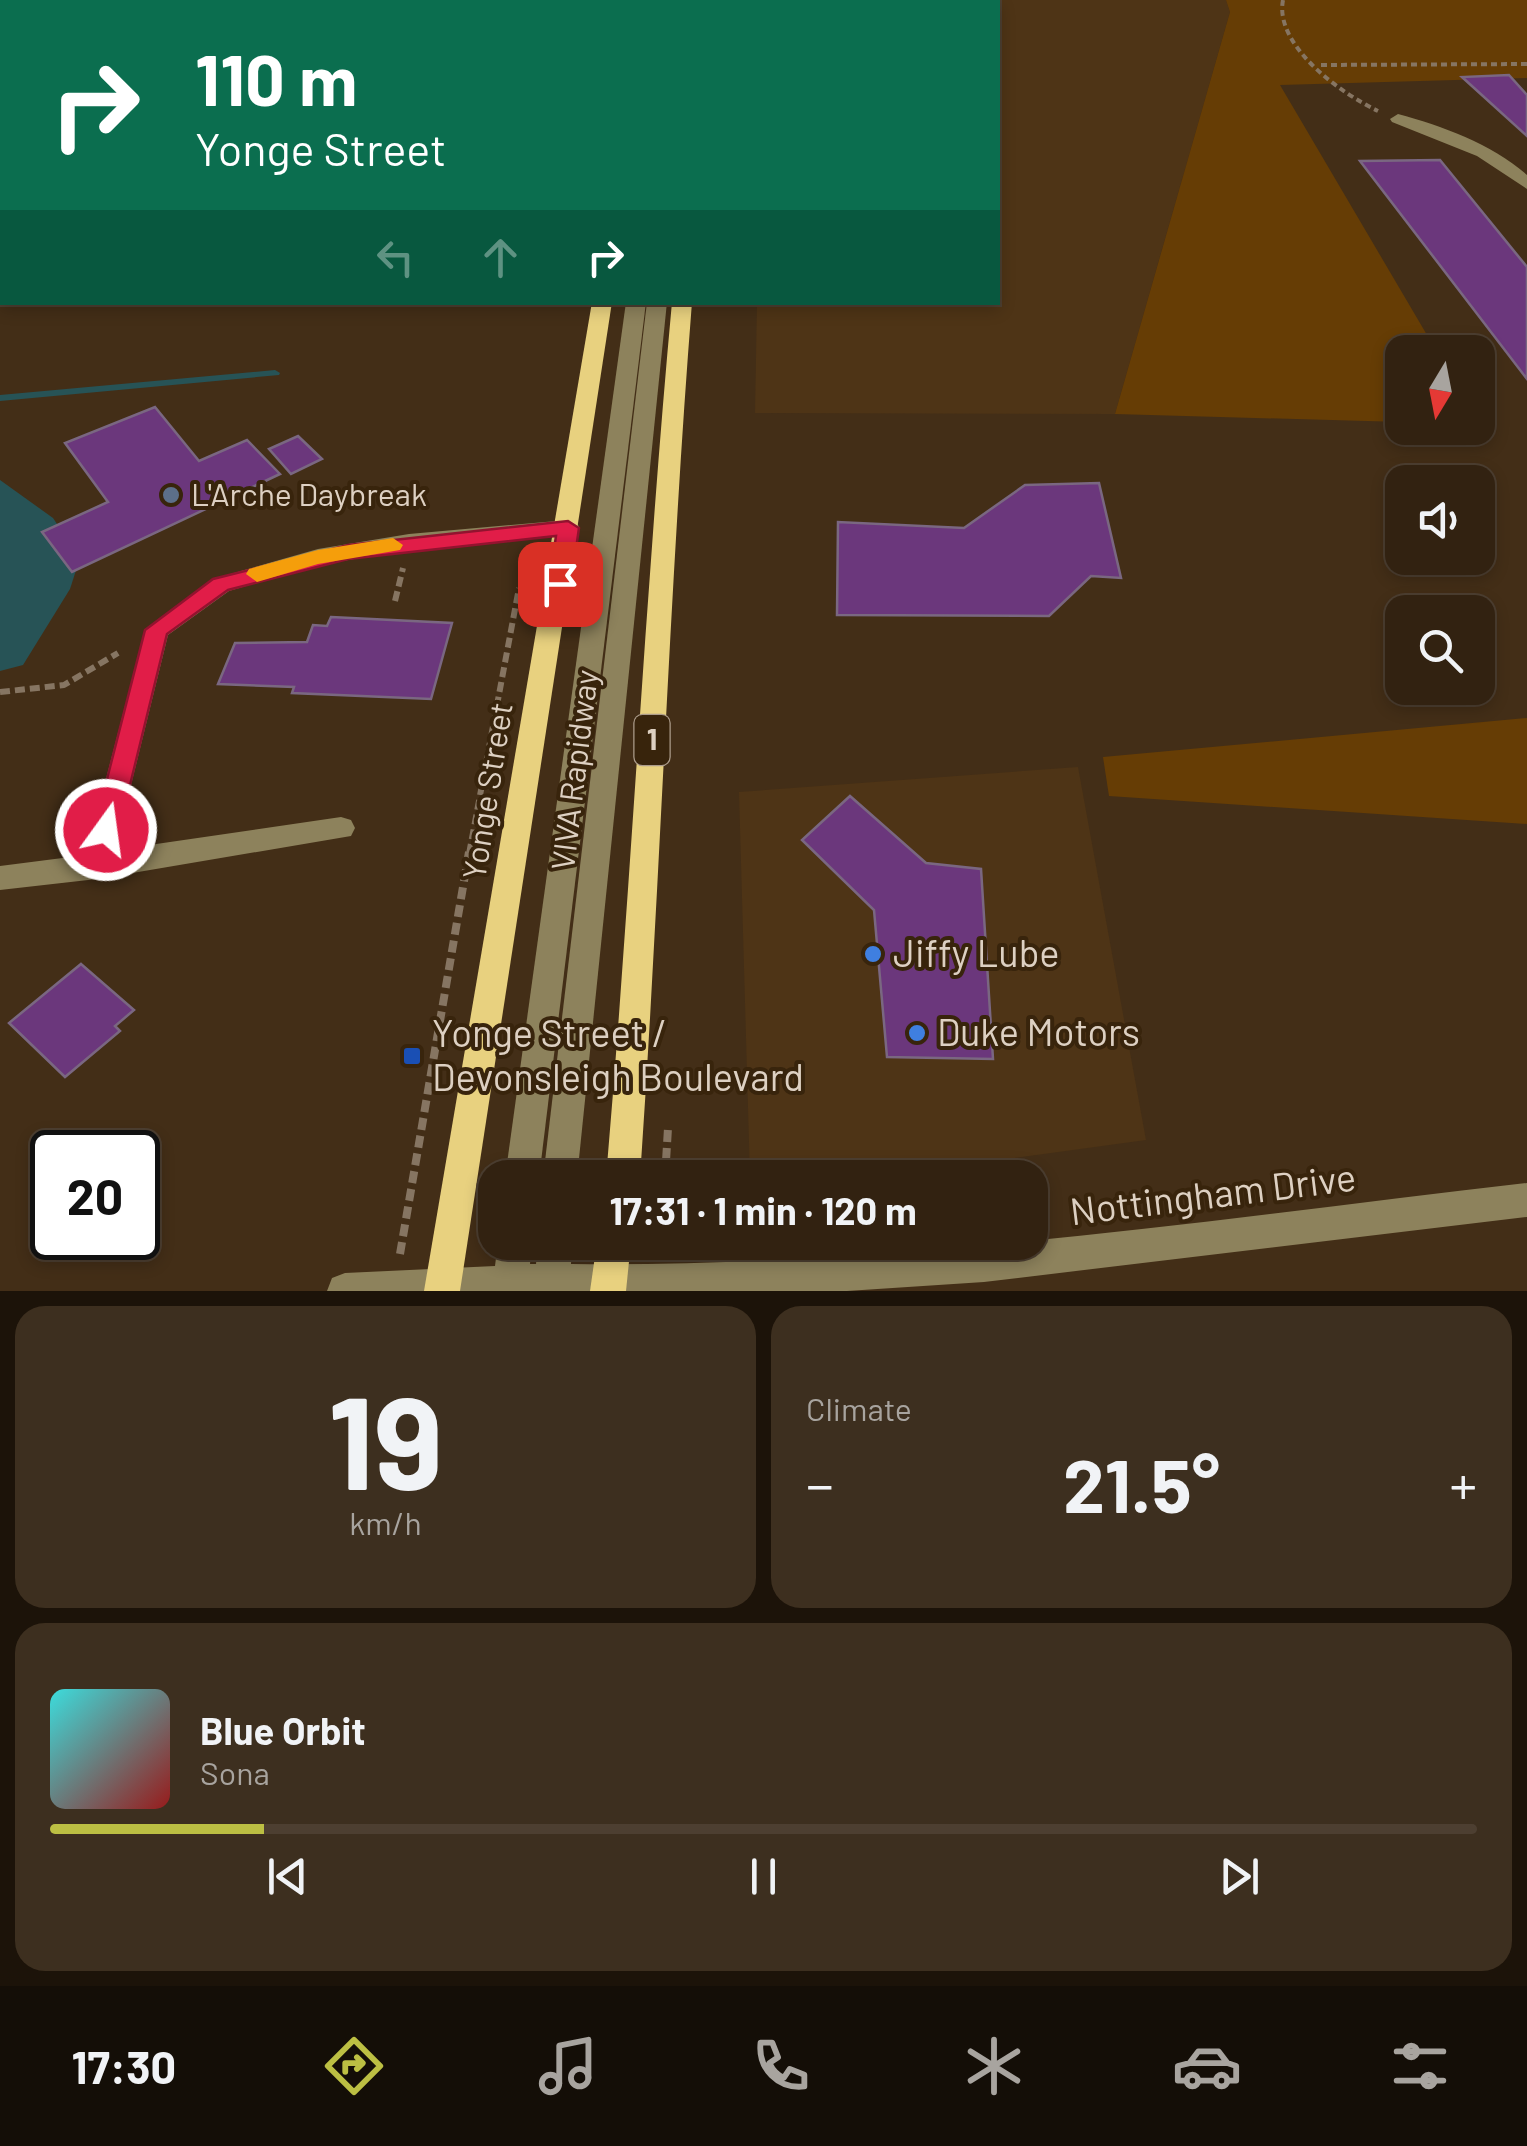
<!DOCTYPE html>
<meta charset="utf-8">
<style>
:root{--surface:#322211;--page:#3d2f1f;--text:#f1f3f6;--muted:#a8a49f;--line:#4d3f31;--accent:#bcbf43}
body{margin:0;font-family:Barlow,sans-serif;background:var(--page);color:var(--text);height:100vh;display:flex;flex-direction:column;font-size:38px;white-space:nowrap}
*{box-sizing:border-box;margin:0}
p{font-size:32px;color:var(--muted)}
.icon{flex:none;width:55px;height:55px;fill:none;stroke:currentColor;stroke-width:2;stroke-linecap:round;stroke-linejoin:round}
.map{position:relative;height:1291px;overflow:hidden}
.side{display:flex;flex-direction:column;gap:15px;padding:15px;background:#1c1309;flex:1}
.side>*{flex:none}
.guide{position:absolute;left:0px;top:0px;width:1000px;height:305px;box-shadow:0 5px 15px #0003,0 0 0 2px var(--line);background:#0b6e4f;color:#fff;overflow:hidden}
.needle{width:65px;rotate:190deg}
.controls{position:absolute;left:1385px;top:335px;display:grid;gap:20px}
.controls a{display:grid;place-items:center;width:110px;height:110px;border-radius:20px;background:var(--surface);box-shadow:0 5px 15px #0003,0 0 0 2px var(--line);font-size:50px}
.speed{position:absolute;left:30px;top:1130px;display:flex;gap:20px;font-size:50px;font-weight:700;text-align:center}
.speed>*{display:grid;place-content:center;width:130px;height:130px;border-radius:50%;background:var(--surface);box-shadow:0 5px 15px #0003,0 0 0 2px var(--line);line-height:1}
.speed .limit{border:5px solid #111;border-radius:15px;background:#fff;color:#111}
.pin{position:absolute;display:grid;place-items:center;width:85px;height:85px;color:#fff;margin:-42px;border-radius:20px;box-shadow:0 5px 15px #0006}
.me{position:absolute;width:110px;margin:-55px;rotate:14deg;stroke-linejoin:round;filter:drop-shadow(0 0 8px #0008)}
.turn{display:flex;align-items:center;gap:35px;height:210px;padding:0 30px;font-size:45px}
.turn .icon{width:130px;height:130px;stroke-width:2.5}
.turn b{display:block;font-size:70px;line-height:85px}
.lanes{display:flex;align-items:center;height:95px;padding:0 30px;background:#0003;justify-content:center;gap:50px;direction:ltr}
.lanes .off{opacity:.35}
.big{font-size:75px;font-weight:700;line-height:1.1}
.side .card{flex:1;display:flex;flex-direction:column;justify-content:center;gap:15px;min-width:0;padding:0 35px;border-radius:30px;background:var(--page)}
.side .dial{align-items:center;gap:0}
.dial b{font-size:130px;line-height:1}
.song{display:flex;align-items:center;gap:30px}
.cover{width:120px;height:120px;border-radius:15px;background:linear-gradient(135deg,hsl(180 70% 55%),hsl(0 70% 35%))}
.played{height:10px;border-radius:5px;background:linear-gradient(90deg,var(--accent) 15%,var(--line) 15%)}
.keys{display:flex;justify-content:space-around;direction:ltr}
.heat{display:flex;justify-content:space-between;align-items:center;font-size:55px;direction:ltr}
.side .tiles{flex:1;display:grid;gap:15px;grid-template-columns:1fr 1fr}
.card:last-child{grid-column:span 2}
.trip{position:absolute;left:478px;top:1160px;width:570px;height:100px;border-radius:30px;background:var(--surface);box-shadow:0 5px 15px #0003,0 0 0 2px var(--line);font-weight:700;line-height:100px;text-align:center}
.dock{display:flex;height:160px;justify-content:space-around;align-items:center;background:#140e07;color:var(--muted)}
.dock .icon{width:70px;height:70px}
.dock .on{color:var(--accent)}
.dock b{font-size:45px;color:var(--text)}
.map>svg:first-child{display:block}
.built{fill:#4e3416}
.green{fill:#663d05}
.water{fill:#275356}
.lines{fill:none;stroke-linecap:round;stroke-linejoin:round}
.stream{fill:#275356;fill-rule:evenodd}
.building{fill:#6b377c;stroke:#7a6781;stroke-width:2.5}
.path-far2{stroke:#867562;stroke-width:4;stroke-dasharray:6 4;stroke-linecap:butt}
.path-far1{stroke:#867562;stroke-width:6;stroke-dasharray:10 5;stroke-linecap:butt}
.path{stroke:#867562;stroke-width:8;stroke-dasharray:12 6;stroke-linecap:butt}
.minor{fill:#8d825c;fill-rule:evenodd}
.major{fill:#e8d17f;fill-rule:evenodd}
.route{fill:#e11d48;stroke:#92132f;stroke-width:2.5}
.slow{fill:#f59e0b}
.service-dot{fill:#5c6f8a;stroke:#38240c;stroke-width:4}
.shop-dot{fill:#3f7fe0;stroke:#38240c;stroke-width:4}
.transit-dot{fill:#1a4fb4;stroke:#38240c;stroke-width:4}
.labels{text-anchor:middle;stroke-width:8;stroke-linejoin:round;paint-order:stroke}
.shield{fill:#38240c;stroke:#ac9c8b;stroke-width:2.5}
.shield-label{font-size:30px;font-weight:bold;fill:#ddd0c2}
.poi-label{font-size:32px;fill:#ddd0c2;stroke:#38240c;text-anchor:start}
.street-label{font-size:32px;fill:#ddd0c2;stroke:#38240c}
.near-poi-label{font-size:38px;fill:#ddd0c2;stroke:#38240c;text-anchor:start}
.near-street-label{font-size:38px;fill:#ddd0c2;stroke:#38240c}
</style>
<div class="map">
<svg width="1527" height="1291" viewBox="0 0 1527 1291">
<rect width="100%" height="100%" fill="#432e17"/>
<g class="built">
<polygon points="761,0 1226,0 1230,12 1115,414 755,413 757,303 998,302 998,2"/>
<polygon points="1078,767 1146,1140 874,1177 750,1177 739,792"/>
</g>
<g class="green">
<polygon points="1226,0 1527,0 1527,78 1280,85 1437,352 1402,352 1402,422 1115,414 1230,12"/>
<polygon points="1527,718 1527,824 1109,796 1103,757"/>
</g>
<polygon class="water" points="0,480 53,518 80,558 70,589 23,665 0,671"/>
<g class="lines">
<polygon class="stream" points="275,370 280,373 279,375 0,401 0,395"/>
</g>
<g class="building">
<polygon points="1509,75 1527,95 1527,136 1462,77"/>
<polygon points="1440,160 1527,267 1527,379 1360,161"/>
<polygon points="155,407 199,461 247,440 280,474 72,572 42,532 108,502 65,443"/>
<polygon points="298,436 322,459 291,474 269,449"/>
<polygon points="1099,483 1121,578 1091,576 1049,616 837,615 838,522 964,528 1025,485"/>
<polygon points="331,617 452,623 431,699 292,693 294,687 218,684 235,643 307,642 313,625 327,626"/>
<polygon points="850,796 926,863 981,869 993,1059 887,1057 874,910 802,840"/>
<polygon points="81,964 134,1010 115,1026 120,1031 65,1077 9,1023"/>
</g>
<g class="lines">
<g class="path-far2">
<path d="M1283 0C1274 46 1342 94 1378 111"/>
<polyline points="1321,65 1527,64"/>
</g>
<g class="path-far1">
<polyline points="395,601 403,568"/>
<polyline points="0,692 64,685 118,653"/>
<polyline points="469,854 519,588"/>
</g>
<g class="path">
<polyline points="665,1178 668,1128"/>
<polyline points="400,1254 469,852"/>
</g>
<g class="minor">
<polygon points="308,0 322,0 323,2 309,2"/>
<rect x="665" y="0" width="14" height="2"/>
<path d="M1398 114C1442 126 1492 144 1527 175V189L1477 156 1392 122 1390 119Z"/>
<polygon points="626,302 646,302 539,1178 505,1178"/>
<polygon points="647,302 667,302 577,1178 543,1178"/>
<polygon points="568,520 576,522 580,528 576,534 409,550 318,565 229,591 168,635 115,850 341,817 351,820 355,828 351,836 97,879 0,890 0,866 86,855 145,630 213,579 318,549 409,534"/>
<path d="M1527 1183V1217L984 1282 847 1291H327L332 1278 345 1273 495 1266 498 1242H532L530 1264H536L538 1242H572L571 1264C892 1268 1208 1220 1527 1183Z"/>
</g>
<g class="major">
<rect x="641" y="0" width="14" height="2"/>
<polygon points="592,302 612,302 460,1291 424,1291"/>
<path d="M672 302H692C669 594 660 886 640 1178H606C631 886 645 594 672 302Z"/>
<polygon points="597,1242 631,1242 626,1291 590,1291"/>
</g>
</g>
<polygon class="route" points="568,521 579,528 571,584 560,591 549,584 556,536 348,559 228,590 167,634 119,830 106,840 97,837 94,830 145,630 213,579 348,545"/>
<polygon class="slow" points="393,538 403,545 400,550 318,564 257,582 246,574 249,569 318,550"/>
<circle class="service-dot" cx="171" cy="495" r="10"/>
<g class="shop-dot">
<circle cx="873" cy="954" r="10"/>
<circle cx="917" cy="1033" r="10"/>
</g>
<rect class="transit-dot" x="402" y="1046" width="20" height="20" rx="5"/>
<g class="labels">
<rect class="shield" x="634.5" y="715" width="35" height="50" rx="8"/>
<g class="shield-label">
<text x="652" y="750">1</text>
</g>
<g class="poi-label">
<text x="191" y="506">L'Arche Daybreak</text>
</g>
<g class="street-label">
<text transform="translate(575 770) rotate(-83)" y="11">VIVA Rapidway</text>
<text transform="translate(488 791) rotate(-81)" y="11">Yonge Street</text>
</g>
<g class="near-poi-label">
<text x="893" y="967">Jiffy Lube</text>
<text x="937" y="1046">Duke Motors</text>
<text x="432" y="1047">Yonge Street /<tspan x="432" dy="44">Devonsleigh Boulevard</tspan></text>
</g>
<g class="near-street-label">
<text transform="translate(1213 1195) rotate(-7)" y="13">Nottingham Drive</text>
</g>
</g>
</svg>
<div class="controls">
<a><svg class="needle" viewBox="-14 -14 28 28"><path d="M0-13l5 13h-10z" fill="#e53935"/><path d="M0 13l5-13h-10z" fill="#a8a49f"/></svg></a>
<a><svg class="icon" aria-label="sound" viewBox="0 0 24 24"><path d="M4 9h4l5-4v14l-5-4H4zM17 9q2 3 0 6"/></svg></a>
<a><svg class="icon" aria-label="search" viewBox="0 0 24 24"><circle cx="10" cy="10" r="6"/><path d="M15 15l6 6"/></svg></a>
</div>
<div class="speed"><div class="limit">20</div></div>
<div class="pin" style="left:560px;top:584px;background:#d93025"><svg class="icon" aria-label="arrive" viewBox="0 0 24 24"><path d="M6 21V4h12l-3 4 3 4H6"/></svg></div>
<svg class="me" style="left:106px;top:830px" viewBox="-20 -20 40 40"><circle r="17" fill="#e11d48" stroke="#fff" stroke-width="3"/><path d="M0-11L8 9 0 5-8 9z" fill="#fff"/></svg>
<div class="trip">17:31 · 1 min · 120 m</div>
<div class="guide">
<div class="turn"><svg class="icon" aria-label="right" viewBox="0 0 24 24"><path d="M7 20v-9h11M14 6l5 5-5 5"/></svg><div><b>110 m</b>Yonge Street</div></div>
<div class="lanes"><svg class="icon off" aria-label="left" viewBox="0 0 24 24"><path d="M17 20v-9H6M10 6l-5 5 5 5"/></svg><svg class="icon off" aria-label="ahead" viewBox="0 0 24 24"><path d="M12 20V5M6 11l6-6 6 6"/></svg><svg class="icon" aria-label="right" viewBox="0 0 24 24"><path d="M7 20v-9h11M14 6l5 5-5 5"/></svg></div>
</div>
</div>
<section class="side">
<div class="tiles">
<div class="card dial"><b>19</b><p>km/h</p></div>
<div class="card"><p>Climate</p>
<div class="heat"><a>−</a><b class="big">21.5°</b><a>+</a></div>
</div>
<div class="card">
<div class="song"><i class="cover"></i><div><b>Blue Orbit</b><p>Sona</p></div></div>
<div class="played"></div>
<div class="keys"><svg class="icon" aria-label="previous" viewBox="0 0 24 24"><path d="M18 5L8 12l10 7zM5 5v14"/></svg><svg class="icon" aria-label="pause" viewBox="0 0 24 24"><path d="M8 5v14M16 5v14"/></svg><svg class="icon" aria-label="next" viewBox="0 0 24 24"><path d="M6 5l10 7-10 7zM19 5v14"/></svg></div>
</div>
</div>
</section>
<nav class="dock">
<b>17:30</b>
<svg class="icon on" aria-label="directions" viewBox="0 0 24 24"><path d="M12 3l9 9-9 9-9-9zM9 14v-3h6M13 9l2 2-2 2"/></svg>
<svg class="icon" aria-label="music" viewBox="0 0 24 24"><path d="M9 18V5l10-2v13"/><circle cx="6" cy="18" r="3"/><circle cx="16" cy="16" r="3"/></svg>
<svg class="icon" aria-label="phone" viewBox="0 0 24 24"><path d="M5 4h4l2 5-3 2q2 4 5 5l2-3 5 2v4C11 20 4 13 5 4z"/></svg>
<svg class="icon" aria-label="climate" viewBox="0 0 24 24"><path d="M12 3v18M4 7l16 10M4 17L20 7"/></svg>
<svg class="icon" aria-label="car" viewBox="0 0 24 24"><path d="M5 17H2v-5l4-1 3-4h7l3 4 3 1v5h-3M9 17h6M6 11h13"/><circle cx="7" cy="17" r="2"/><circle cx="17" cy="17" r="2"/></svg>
<svg class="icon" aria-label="filters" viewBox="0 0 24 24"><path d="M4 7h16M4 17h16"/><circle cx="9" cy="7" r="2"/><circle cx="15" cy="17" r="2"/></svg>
</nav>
